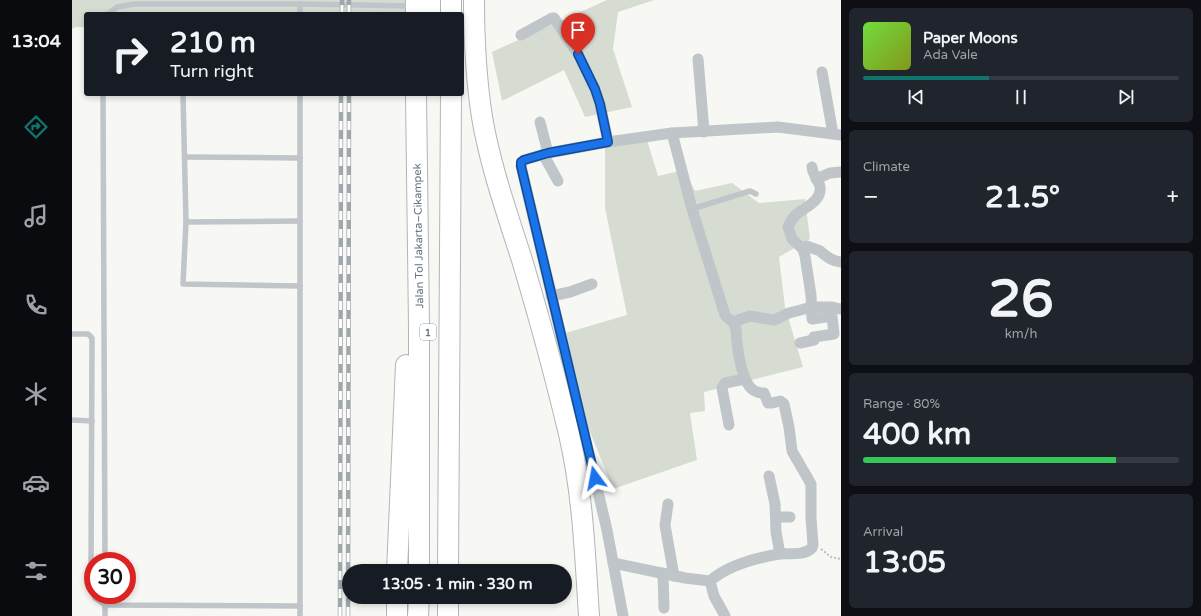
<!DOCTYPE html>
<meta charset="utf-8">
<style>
:root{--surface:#171b24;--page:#20242c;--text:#f1f3f6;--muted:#9ea1a6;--line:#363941;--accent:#0f766e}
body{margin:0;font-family:"Varela Round",sans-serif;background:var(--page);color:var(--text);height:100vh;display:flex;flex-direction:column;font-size:15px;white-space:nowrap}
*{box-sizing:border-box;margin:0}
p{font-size:13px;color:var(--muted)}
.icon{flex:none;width:22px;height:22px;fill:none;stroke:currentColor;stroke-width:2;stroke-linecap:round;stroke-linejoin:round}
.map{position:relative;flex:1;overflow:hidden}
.panel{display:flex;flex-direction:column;gap:8px;padding:8px;background:#0d0f14;width:360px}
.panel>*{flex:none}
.hud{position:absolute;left:12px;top:12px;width:380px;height:84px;border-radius:4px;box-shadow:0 2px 6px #0003;background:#171b24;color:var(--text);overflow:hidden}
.speed{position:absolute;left:12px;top:552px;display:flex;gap:8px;font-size:20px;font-weight:700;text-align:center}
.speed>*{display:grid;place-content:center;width:52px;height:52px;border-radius:50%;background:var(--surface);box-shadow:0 2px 6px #0003;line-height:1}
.speed .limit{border:6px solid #d22;background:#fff;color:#111}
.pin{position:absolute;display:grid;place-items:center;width:34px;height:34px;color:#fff;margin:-41px -17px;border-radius:50% 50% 50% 0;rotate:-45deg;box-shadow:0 0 4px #0007}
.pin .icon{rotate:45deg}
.me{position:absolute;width:44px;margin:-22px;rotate:347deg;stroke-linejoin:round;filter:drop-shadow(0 0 3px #0008)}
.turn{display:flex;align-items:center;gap:14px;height:84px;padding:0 20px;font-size:18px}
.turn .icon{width:52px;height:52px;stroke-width:2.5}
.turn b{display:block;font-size:28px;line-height:34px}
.big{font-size:30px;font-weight:700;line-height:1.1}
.panel .widget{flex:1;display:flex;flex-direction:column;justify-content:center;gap:6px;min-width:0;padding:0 14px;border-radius:6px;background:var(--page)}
.panel .dial{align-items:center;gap:0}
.dial b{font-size:52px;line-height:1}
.song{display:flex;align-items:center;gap:12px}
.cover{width:48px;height:48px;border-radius:6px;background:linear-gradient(135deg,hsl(100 70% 55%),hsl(70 70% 35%))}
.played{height:4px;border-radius:2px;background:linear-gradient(90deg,var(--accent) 40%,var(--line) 40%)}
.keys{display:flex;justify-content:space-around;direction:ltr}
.heat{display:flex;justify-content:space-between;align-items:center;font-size:22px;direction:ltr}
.charge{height:6px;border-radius:3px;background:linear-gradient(90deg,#34c759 80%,var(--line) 0)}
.trip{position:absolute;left:270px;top:564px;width:230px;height:40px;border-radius:20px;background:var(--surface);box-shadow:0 2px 6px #0003;font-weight:700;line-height:40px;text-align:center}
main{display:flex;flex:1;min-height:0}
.tabs{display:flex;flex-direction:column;width:72px;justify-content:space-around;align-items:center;background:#090b0e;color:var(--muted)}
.tabs .icon{width:28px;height:28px}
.tabs .active{color:var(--accent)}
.tabs b{font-size:18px;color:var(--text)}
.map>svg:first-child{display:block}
.green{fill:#d7dcd3}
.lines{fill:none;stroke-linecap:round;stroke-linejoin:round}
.highway-casing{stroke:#b0b6b9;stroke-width:22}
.path{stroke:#b9bdbf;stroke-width:2;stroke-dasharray:2 2;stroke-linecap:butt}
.lane{stroke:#bfc5c8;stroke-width:5.5}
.street{stroke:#bfc5c8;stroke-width:11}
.highway{stroke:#fff;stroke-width:20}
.rail-casing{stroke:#9ea8ac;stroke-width:4.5}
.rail{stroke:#fff;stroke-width:3;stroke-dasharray:9;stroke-linecap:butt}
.route-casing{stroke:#114b97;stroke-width:10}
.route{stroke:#1a73e8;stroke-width:7}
.labels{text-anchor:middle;stroke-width:4;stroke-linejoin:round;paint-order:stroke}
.shield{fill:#fff;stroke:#909fa5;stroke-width:1}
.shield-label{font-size:10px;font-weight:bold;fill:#61767f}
.street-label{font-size:11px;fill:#61767f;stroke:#fff}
</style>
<main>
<nav class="tabs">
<b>13:04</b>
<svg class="icon active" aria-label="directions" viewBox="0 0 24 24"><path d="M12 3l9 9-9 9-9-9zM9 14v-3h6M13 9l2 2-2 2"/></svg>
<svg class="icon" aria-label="music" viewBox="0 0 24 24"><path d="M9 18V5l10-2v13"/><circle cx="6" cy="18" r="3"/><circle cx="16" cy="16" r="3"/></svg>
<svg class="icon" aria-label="phone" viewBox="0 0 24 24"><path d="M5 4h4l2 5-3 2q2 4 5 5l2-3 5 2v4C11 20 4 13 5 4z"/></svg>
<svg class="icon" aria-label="climate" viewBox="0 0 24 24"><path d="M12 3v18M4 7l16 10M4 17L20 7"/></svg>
<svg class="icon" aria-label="car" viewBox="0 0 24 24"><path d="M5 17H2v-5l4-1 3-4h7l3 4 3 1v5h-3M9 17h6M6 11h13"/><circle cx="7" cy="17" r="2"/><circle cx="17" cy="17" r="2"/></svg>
<svg class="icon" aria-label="filters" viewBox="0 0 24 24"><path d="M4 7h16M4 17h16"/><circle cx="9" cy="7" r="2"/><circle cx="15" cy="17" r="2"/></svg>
</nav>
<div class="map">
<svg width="769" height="616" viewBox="0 0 769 616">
<rect width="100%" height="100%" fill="#f7f7f4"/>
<g class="green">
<polygon points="0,0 344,0 344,14 14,14 14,27 4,27 0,29"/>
<polygon points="535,0 582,0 546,12 541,49 560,107 513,117 492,70 430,101 420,52"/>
<polygon points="575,140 586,176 612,170 623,191 660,183 687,203 733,199 738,239 707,257 713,307 731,367 632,392 633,411 618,413 625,460 541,489 480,337 555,315 533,208 533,147"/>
</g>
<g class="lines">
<g class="highway-casing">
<g id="highway">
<polyline points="379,0 379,14"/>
<path d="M402 0C402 39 404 78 410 117 418 165 435 213 450 260 467 317 483 375 497 434 511 494 513 555 517 616"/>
<polyline points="344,14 344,0"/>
<polyline points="358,14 358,0"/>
<polyline points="344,94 347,327 347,571"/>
<polyline points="325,571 334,365"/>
<polyline points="376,571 379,94"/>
<polyline points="325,616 325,597"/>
<polyline points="346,616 347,597"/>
<polyline points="376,616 376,597"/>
</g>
</g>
<polyline class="path" points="749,549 759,557 769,559"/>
<g class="lane">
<polyline points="228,4 228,14"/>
<polyline points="36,14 45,7 63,4 228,4 341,6"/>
<polyline points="31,94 33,561"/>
<polyline points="111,94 114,222 111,284 228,286"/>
<polyline points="228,94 228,616"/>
<polyline points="113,157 228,158"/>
<polyline points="620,209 678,191 684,194"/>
<polyline points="114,222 228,221"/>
<polyline points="0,334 16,334 20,338 19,571 21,585"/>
<polyline points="0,420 20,421"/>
<polyline points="23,595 23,598 33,605 228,606"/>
<polyline points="33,595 33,616"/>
</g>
<g class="street">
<polyline points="449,35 480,18 482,18 506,54 523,89 528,104 536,142"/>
<polyline points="626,59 632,132"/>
<polyline points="750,72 761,134"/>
<polyline points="468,122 476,153"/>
<polyline points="471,154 486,181"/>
<polyline points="744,179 758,173 769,172"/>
<path d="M731 249 720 239 716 227C718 223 721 217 725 214 733 207 750 201 748 187 747 180 741 176 740 167"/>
<polyline points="479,296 498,292 520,284"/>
<polyline points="661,322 678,316 702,320 717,313 740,307 759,307 769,309"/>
<path d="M728 343 742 340V337L762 334 760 316 740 319 739 295 733 256 731 249 735 246C739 248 744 249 748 251 755 257 760 261 769 262"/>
<polyline points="657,425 650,388 653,383 673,379"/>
<polyline points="697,476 703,504 704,532 708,554"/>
<polyline points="596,504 593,525 602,576"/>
<polyline points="704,517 718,517"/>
<path d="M541 563 613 578 638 581C656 565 684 558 707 554 717 553 732 556 740 548L741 545 739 518V484L720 451 717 427 712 404 708 401 700 403H696L692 393C689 393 686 393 683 391 671 386 666 354 665 342 664 337 665 331 663 326 661 320 656 320 653 315L620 209 600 133"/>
<polyline points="591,573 592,608"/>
<polyline points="638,581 642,596 653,616"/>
<polyline points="551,616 535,530 449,166 452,160 476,153 536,142 600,133 706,127 769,135"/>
</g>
<use href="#highway" class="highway"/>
<g class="rail-casing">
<g id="rail">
<polyline points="270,14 270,0"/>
<polyline points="277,14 277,0"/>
<polyline points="268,616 269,94"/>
<polyline points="276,616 277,94"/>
</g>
</g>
<use href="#rail" class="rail"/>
</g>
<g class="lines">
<g class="route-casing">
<polyline id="route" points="506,54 523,89 528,104 536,142 476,153 452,160 449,162 449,166 523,478"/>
</g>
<use href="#route" class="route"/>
</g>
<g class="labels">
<rect class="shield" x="348" y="324" width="16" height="16" rx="3"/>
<g class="shield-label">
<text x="356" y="336">1</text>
</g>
<g class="street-label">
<text transform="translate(346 236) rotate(-91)" y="4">Jalan Tol Jakarta–Cikampek</text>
</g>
</g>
</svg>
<div class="speed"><div class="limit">30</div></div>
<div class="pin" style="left:506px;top:54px;background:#d93025"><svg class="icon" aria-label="arrive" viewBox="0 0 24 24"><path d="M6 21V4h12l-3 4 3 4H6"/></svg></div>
<svg class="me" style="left:523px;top:478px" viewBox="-20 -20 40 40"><path d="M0-17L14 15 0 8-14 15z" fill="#1a73e8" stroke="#fff" stroke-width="4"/></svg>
<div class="trip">13:05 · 1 min · 330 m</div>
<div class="hud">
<div class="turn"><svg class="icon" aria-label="right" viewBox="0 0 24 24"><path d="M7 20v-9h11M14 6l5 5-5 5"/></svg><div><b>210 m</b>Turn right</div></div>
</div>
</div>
<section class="panel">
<div class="widget">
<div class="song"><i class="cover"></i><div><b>Paper Moons</b><p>Ada Vale</p></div></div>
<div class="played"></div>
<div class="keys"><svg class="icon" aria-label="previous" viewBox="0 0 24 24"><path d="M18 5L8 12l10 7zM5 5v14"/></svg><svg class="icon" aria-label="pause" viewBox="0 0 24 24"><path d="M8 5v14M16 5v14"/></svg><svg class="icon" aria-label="next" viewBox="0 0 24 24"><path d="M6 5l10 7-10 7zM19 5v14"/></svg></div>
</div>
<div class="widget"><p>Climate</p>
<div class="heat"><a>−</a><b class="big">21.5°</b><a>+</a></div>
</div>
<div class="widget dial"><b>26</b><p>km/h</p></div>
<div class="widget"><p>Range · 80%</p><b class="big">400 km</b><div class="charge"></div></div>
<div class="widget"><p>Arrival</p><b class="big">13:05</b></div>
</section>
</main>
